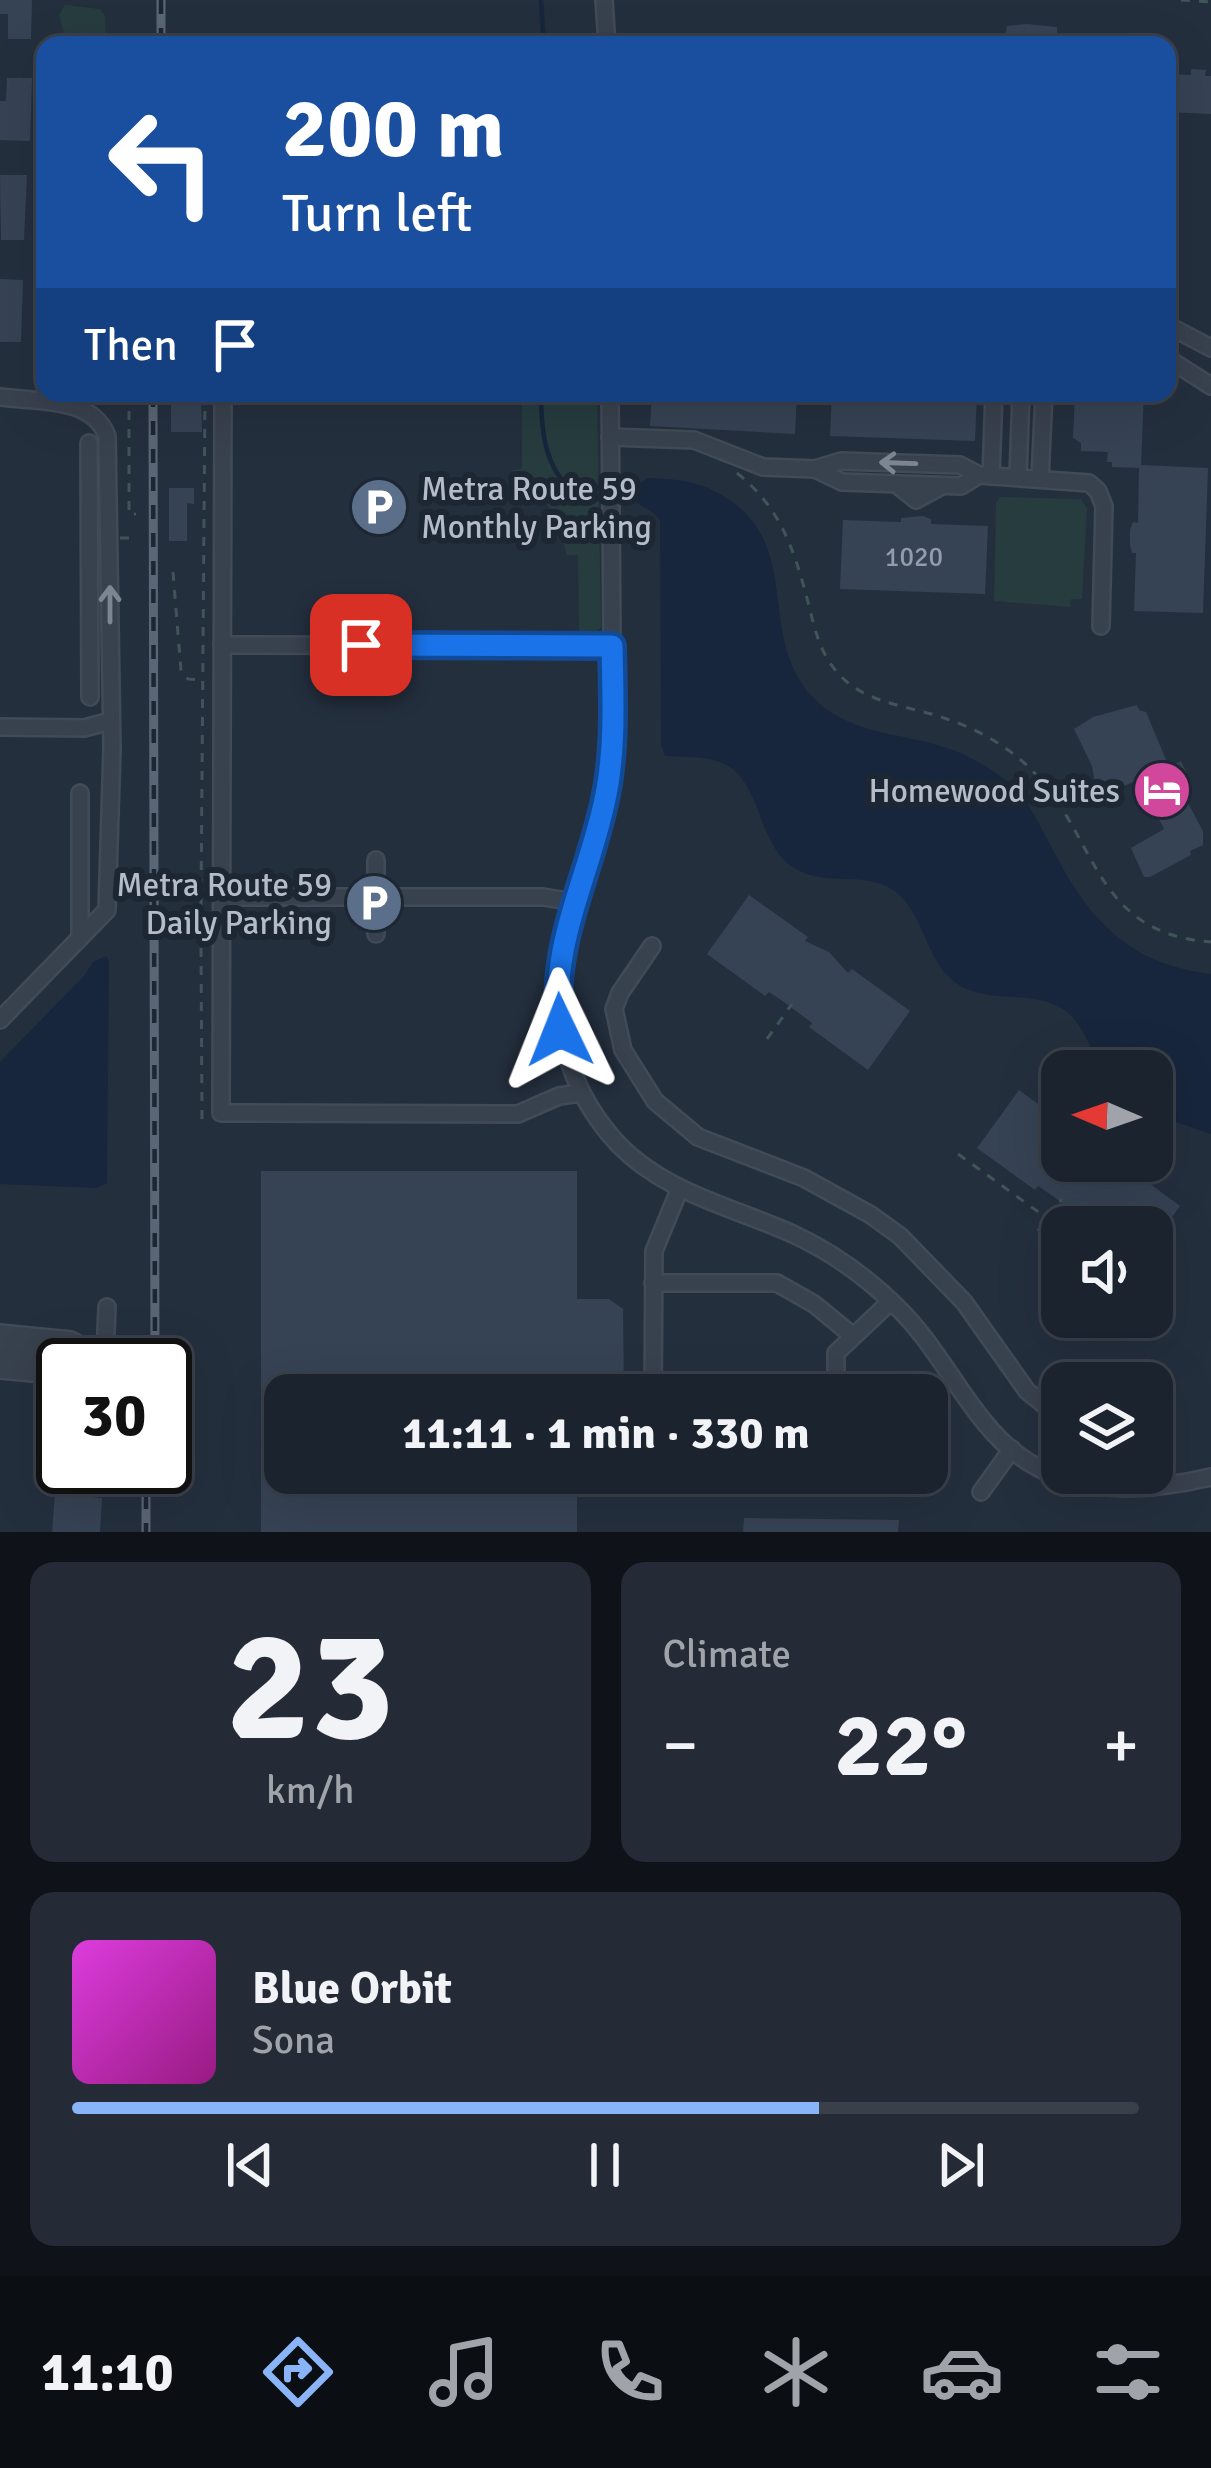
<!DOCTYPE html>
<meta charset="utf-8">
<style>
:root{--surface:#1b232e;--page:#242b36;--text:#f1f3f6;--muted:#a0a4aa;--line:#39404a;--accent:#8ab4f8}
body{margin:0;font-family:Signika,sans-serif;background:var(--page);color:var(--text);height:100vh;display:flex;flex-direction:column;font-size:45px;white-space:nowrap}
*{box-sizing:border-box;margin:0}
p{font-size:39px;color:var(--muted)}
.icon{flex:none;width:66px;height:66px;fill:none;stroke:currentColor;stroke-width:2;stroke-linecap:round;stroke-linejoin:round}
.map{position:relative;height:1532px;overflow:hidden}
.drawer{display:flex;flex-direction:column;gap:30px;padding:30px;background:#0f1319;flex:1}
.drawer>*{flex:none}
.banner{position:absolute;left:36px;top:36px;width:1140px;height:366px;border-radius:24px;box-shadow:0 12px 48px #0002,0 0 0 3px var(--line);background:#1a4fa0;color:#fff;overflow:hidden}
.needle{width:78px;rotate:272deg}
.controls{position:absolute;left:1041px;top:1050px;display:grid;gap:24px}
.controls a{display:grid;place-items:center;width:132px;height:132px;border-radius:24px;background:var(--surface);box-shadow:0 12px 48px #0002,0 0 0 3px var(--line);font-size:60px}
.speed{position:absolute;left:36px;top:1338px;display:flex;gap:24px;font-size:60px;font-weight:700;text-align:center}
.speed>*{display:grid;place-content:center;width:156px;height:156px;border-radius:50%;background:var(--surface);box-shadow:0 12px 48px #0002,0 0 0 3px var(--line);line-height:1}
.speed .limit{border:6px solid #111;border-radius:18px;background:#fff;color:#111}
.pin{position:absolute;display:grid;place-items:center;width:102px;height:102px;color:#fff;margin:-51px;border-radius:24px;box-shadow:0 6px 18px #0006}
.me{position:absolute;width:132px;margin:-66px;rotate:358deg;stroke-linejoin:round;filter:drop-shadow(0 0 9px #0008)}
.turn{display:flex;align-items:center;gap:42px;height:252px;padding:0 48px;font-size:54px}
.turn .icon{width:156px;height:156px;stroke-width:2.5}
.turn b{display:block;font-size:84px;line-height:102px}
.then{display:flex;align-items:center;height:114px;padding:0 48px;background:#0003;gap:24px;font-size:45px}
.big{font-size:90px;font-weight:700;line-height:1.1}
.drawer .tile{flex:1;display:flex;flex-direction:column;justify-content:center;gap:18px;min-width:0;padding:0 42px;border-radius:24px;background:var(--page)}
.drawer .dial{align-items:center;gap:0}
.dial b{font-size:156px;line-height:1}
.song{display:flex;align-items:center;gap:36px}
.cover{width:144px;height:144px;border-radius:18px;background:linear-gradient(135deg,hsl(300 70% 55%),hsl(310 70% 35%))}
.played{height:12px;border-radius:6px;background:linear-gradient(90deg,var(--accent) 70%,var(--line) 70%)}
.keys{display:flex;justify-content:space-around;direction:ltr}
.heat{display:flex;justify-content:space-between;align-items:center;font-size:66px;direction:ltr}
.drawer .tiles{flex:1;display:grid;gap:30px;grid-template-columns:1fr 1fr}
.tile:last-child{grid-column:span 2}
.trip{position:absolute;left:264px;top:1374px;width:684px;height:120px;border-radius:24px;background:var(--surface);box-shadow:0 12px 48px #0002,0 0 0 3px var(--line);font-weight:700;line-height:120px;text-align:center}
.dock{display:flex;height:192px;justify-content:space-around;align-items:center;background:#0b0e12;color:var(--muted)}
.dock .icon{width:84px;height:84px}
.dock .on{color:var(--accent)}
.dock b{font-size:54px;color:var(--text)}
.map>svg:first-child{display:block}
.green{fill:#263c3f}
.water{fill:#17263c}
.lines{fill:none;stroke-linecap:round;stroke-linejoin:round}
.stream{stroke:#17263c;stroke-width:4.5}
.building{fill:#364354}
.minor-casing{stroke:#414a57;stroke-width:20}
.path{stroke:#3f5557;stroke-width:3;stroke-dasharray:9 9;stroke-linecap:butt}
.minor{stroke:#38414e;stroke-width:15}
.rail-casing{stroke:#5a6575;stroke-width:9}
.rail{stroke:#1d2633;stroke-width:4.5;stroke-dasharray:14;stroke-linecap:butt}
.oneway{stroke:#7c8592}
.route-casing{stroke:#114b97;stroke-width:30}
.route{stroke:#1a73e8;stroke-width:21}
.labels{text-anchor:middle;stroke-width:12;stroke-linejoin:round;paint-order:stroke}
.number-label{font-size:27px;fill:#929caa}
.poi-label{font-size:33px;fill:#b4bcc9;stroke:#1d2633;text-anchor:end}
</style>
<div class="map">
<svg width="1211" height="1532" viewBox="0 0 1211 1532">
<rect width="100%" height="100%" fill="#242f3e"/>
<g class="green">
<polygon points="65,5 100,9 105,16 106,45 67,45 59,15"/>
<polygon points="522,393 597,393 601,627 590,638 570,638 568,633 579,632 578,555 567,555 563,541 571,535 524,475 515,479 511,470 522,469"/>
<polygon points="1000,497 1081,499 1087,508 1082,599 1071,599 1070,607 994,601 996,503"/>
</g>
<g class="water">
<path d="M648 478C683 479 705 482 734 503 799 552 759 635 810 694 845 734 897 732 944 747 967 754 989 767 1008 782 1028 799 1041 827 1053 850 1089 920 1129 964 1211 974V1134L1152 1114V1071H1101C1092 1051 1082 1021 1063 1009 1032 989 987 1005 956 983 923 960 925 907 888 887 857 871 822 888 791 866 756 841 762 778 720 762 704 756 682 757 665 756L661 745 660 520C651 506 631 509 634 487Z"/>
<polygon points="106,956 109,961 107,1183 96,1188 0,1184 0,1062 84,976 93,962"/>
</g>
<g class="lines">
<g class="stream">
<polyline points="541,0 544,45"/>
<path d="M541 393C541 434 545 474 581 497"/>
</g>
</g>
<g class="building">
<polygon points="0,0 32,0 31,39 8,39 8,14 0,14"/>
<polygon points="1027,24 1057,27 1057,45 1004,45 1007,26"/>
<polygon points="1191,69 1206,70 1205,76 1211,76 1211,114 1167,112 1168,74 1191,75"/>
<polygon points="7,78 32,78 30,141 0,140 0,101 6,101"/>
<polygon points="0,175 27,175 24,240 1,240"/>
<polygon points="0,279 23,280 21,342 0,342"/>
<polygon points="652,393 797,393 795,434 650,426"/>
<polygon points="832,393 977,393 975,441 830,436"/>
<polygon points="1075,393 1144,393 1141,465 1208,468 1203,613 1134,611 1136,553 1132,553 1130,545 1130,530 1133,522 1138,523 1139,468 1112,467 1112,462 1107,462 1108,452 1081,451 1081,443 1073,438"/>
<polygon points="171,398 201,398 202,432 171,432"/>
<polygon points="169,488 194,488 194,504 187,503 187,541 169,541"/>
<polygon points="923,516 931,519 931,524 988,526 985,594 840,589 843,520 901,522 901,518"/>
<polygon points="1137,705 1139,710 1146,712 1169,767 1181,761 1187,774 1175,779 1203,831 1203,845 1190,851 1191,855 1150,877 1144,877 1131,848 1164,829 1139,779 1104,796 1100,786 1096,788 1092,766 1074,729 1093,717"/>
<polygon points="749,895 808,937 805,941 829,952 848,973 852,969 910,1011 868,1070 809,1027 812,1023 784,1002 769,992 765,996 707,954"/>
<polygon points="1019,1090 1062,1121 1062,1161 1113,1161 1118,1168 1122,1163 1180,1206 1152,1245 1152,1227 1086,1227 1079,1222 1082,1217 1054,1197 1038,1186 1035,1190 977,1148"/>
<polygon points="261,1171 577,1171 577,1299 609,1299 623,1309 624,1395 285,1395 285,1473 577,1473 577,1532 261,1532"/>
<polygon points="55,1494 102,1498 100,1532 52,1532"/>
<polygon points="744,1518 899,1520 898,1532 743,1532"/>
</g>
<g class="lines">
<g class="minor-casing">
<g id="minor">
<polyline points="604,0 607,45"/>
<polyline points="1167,325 1211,348"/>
<polyline points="1167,358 1211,386"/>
<polyline points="223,393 221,1113 518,1114 559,1096 581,1093"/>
<path d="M610 393C611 475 611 557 612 639 612 681 616 724 611 766 602 844 554 917 557 996 559 1051 580 1103 618 1144 666 1194 734 1207 795 1235 833 1253 868 1278 898 1308 933 1342 955 1387 986 1424 1045 1497 1129 1496 1211 1477"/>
<path d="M0 397C36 402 92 396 107 436L112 749 107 910 0 1020"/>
<polyline points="610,437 694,440 763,467 815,469 841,461 960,465 979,475 1089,483 1098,491 1104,506 1101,626"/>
<polyline points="89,443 90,697"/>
<polyline points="815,469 842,482 961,486 979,475"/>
<polyline points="991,476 994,393"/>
<polyline points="1018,477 1021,393"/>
<polyline points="1040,479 1044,393"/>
<polyline points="896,484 916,500 942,486"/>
<polyline points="222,645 612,646"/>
<polyline points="0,727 84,728 111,721"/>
<polyline points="80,793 80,938"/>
<polyline points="222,897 543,897 574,902"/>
<polyline points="376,934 376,860"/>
<polyline points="652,946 620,993 614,1009 623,1050 655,1101 698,1137 804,1178 871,1215 900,1236 964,1302 1027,1391 1062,1419"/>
<polyline points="653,1283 777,1283 814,1304 853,1336"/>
<polyline points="0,1333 71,1340 80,1345 87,1365"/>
<polyline points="0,1347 84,1357"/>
<polyline points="0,1358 28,1360"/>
<polyline points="89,1365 105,1355 107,1307"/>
<polyline points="0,1370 63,1376"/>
<polyline points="1111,1383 1112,1383"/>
<polyline points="653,1395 654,1251 680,1188"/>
<polyline points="836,1395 836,1353 891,1301"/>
<polyline points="981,1492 1012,1449"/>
</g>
</g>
<g class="path">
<polyline points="1181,0 1211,2"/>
<polyline points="129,393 129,514 136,514"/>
<polyline points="205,393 201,905 207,913"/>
<path d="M737 473C782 509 795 552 809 606 815 630 820 653 837 672 864 704 907 705 944 718 972 727 1001 742 1023 762 1099 828 1087 933 1211 942"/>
<polyline points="120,538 136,538"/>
<polyline points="173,572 181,671 188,679 203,680"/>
<polyline points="767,1039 792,1004"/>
<polyline points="202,1119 201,947 206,943"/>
<polyline points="958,1154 1062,1229"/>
<polyline points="1038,1231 1062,1199"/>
</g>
<use href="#minor" class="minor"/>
<g class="rail-casing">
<g id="rail">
<polyline points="161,0 161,45"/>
<polyline points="153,393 155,1365"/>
<polyline points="146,1467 146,1532"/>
</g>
</g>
<use href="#rail" class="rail"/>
</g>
<defs><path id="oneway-shaft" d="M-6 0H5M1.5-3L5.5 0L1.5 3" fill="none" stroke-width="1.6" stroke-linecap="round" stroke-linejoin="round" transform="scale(3)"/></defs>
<g class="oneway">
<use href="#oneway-shaft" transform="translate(898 463) rotate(-178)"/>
<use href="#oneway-shaft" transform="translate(110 604) rotate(-90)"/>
</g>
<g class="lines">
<g class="route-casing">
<path id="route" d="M361 645 612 646C613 699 616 752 604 804 586 885 550 944 560 1030"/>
</g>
<use href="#route" class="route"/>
</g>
<defs>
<g id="parking-disc" transform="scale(3)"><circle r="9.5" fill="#5c6f8a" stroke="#1d2633"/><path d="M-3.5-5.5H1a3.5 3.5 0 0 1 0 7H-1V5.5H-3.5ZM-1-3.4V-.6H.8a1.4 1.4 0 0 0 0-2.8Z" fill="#fff"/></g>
<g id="hotel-disc" transform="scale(3)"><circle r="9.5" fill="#d1479c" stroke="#1d2633"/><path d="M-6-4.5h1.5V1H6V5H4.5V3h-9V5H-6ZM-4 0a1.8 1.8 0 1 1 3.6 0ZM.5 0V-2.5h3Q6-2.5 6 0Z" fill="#fff"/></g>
</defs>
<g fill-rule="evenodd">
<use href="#parking-disc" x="379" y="507"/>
<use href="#hotel-disc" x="1162" y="790"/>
<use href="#parking-disc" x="374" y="903"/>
</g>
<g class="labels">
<g class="number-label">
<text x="914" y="566">1020</text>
</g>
<g class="poi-label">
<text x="421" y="500" text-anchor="start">Metra Route 59<tspan x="421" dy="38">Monthly Parking</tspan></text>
<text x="1120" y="802">Homewood Suites</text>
<text x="332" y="896">Metra Route 59<tspan x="332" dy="38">Daily Parking</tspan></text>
</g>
</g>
</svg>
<div class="controls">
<a><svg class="needle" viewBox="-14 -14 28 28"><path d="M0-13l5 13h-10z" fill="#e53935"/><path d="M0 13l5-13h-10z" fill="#a0a4aa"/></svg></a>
<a><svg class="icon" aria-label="sound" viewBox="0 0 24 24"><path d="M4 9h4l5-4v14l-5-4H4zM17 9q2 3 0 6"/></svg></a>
<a><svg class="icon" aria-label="layers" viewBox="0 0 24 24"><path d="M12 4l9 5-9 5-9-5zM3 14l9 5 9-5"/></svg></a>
</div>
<div class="speed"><div class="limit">30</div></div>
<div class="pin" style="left:361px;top:645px;background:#d93025"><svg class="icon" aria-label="arrive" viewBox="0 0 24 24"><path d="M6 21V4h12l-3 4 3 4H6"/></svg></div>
<svg class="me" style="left:560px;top:1030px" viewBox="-20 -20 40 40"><path d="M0-17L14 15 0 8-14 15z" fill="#1a73e8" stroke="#fff" stroke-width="4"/></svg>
<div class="trip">11:11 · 1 min · 330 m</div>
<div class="banner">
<div class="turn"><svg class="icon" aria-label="left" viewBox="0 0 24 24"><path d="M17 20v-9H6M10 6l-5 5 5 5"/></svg><div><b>200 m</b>Turn left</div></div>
<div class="then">Then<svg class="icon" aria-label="arrive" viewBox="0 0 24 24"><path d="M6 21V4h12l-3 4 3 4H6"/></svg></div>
</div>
</div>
<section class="drawer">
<div class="tiles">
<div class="tile dial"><b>23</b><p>km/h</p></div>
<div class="tile"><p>Climate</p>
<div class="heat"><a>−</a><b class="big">22°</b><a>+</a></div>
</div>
<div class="tile">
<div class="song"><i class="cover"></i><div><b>Blue Orbit</b><p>Sona</p></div></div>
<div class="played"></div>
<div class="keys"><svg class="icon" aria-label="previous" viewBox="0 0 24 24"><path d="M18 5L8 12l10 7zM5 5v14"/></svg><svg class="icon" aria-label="pause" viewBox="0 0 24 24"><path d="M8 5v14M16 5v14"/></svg><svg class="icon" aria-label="next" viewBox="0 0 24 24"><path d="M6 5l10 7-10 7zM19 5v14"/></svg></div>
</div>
</div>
</section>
<nav class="dock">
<b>11:10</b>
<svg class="icon on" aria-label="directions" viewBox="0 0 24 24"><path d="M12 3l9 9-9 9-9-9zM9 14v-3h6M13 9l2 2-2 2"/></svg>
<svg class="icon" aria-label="music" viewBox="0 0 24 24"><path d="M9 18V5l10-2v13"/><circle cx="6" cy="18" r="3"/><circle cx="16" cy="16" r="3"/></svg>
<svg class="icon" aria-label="phone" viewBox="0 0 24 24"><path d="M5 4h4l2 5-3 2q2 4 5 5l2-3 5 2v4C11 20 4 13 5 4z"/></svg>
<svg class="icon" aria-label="climate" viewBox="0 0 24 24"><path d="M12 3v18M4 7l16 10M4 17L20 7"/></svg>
<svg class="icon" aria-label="car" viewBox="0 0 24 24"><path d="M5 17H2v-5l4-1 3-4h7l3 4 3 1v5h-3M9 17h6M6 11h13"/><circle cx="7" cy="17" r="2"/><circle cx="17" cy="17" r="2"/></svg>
<svg class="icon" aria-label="filters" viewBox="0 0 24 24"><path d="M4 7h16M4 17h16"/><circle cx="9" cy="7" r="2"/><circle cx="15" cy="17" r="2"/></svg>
</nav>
